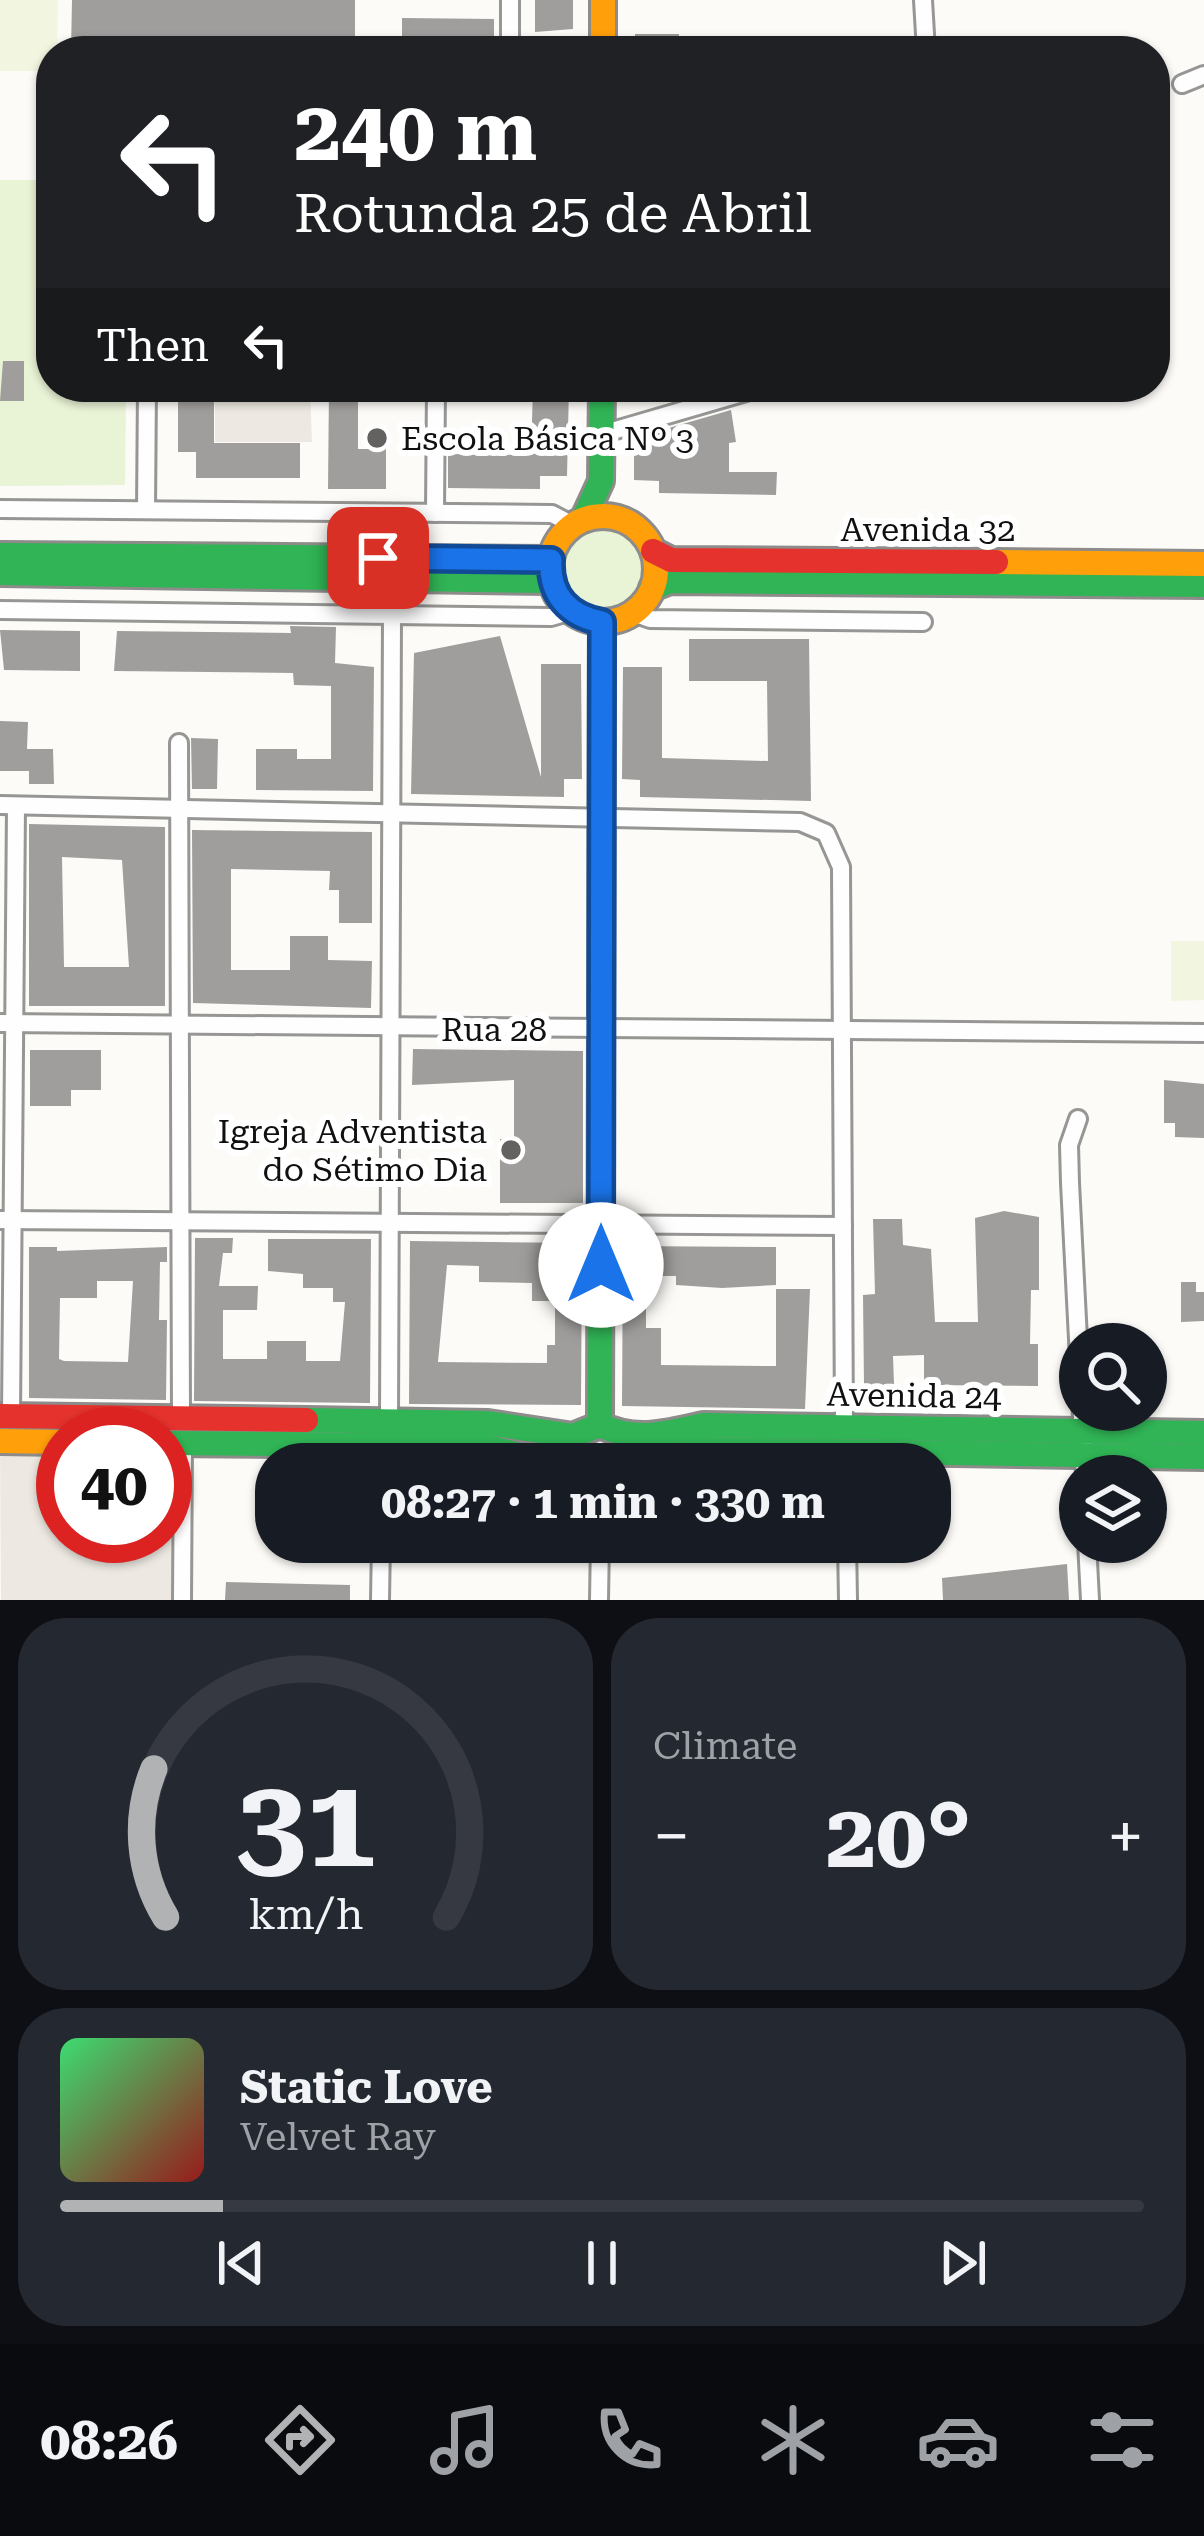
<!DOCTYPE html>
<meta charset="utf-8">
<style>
:root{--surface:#171b24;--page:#242831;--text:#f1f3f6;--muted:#9ea1a6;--line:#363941;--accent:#b1b2b3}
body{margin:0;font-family:"Roboto Serif",serif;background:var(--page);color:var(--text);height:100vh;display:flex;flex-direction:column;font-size:45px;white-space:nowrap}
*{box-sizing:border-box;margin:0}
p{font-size:39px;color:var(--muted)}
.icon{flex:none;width:66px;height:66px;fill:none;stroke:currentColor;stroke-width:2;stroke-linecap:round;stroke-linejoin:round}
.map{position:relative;height:1600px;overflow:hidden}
.drawer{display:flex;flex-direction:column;gap:18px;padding:18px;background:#0d0f14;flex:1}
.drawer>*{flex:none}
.top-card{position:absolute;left:36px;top:36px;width:1134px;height:366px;border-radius:48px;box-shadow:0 3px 9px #0004;background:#202124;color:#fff;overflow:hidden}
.buttons{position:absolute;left:1059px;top:1323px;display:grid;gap:24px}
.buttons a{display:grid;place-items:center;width:108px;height:108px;border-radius:50%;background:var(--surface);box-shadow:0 3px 9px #0004;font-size:60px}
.speed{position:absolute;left:36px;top:1407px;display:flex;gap:24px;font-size:60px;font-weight:700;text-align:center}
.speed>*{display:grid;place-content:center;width:156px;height:156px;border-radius:50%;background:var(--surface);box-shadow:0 3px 9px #0004;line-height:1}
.speed .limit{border:18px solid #d22;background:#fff;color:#111}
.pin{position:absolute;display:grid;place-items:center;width:102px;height:102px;color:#fff;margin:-51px;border-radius:24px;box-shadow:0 6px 18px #0006}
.me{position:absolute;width:132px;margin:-66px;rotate:0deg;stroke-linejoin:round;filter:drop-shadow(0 0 9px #0008)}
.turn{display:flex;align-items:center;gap:42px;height:252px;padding:0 60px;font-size:54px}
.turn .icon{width:156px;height:156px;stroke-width:2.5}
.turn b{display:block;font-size:84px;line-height:102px}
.then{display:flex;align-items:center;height:114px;padding:0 60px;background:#0003;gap:24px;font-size:45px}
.big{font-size:90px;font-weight:700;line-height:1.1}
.drawer .tile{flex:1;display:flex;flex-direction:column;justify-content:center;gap:18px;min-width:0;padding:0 42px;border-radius:48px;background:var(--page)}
.drawer .dial{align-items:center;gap:0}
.dial svg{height:312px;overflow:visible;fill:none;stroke:var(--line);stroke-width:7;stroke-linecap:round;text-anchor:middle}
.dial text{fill:var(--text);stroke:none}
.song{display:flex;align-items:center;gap:36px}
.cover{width:144px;height:144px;border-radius:18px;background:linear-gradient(135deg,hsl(140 70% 55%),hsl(0 70% 35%))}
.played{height:12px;border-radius:6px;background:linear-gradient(90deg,var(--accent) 15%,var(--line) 15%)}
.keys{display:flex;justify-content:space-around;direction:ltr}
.heat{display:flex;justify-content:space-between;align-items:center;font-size:66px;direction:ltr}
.drawer .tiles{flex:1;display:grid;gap:18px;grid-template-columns:1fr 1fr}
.tile:last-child{grid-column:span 2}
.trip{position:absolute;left:255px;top:1443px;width:696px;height:120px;border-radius:48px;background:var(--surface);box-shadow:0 3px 9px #0004;font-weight:700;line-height:120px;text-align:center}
.tabs{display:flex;height:192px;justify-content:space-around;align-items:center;background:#090b0e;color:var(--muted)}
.tabs .icon{width:84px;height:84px}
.tabs .active{color:var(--accent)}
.tabs b{font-size:54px;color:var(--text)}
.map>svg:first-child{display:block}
.green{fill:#e9f3d6}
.pitch{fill:#f2f6e0}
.plaza{fill:#ede9e2}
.building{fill:#a09e9c;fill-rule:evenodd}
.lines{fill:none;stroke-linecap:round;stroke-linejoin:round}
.street-casing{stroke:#969694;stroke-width:22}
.fast-casing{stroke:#8d8c8b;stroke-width:30}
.slow-casing{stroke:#8d8c8b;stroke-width:30}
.jam-casing{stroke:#8d8c8b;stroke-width:30}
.street{stroke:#fffefe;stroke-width:16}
.fast{stroke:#30b455;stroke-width:24}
.slow{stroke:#ff9f0a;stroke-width:24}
.jam{stroke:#e5322d;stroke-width:24}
.route-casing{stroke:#114b97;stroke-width:30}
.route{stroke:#1a73e8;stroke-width:21}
.poi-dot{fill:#636261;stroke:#fff;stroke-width:4.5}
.labels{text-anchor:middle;stroke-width:12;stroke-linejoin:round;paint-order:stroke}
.poi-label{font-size:33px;fill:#101010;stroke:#fff;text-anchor:start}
.street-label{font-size:33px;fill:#101010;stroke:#fff}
</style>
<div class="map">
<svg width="1204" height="1600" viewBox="0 0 1204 1600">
<rect width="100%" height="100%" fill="#fcfbf7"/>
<g class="green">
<polygon points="0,180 51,180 51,387 126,387 125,485 0,486"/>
<circle cx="604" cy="570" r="40"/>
</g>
<g class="pitch">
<polygon points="0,0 58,0 57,51 51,51 51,71 0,71"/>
<polygon points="1171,941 1204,941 1204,1000 1171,1001"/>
</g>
<g class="plaza">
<polygon points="215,387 310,387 312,442 215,442"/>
<polygon points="0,1448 63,1450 63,1536 165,1536 165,1453 169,1455 174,1464 175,1600 1,1600"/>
</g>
<g class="building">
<polygon points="72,0 355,0 355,51 239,51 239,39 212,39 212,51 71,51"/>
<polygon points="535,0 573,0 573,29 535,32"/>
<polygon points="402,18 494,19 494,51 402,51"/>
<rect x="635" y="34" width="44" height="17"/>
<polygon points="3,361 24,361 24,401 0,401"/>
<polygon points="178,387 214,387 214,443 300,443 300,478 196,478 196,452 178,452"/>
<polygon points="329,387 358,387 358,449 386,449 386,489 328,489"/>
<polygon points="533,387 569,387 567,476 540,476 540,489 448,488 448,454 531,455"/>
<polygon points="731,410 736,442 729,443 729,472 777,472 776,495 659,493 659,481 634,480 634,438"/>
<polygon points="290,626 336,627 335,663 374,667 373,791 256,790 256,749 297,749 297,759 331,759 331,686 294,685 293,673 114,671 117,631 291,633"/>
<polygon points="0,630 80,631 80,671 4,670"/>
<polygon points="500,636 541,777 541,664 581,664 582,779 564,779 564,797 411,794 414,653"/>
<polygon points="689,639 809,639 811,801 640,797 640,780 622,779 623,667 662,667 662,758 768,761 767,681 689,681"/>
<polygon points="0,721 28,722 27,749 53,749 54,784 29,784 29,771 0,771"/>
<polygon points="191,738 218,739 217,789 192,789"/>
<path d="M29 824 165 827V1006H29ZM62 857 122 860 129 967H64Z"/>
<polygon points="192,830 372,832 372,923 339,923 339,890 329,890 330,871 231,869 231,970 290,970 290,936 328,936 328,960 372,961 371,1008 193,1003"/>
<polygon points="413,1049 583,1051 583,1203 500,1203 500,1139 514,1139 514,1080 412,1085"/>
<polygon points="30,1050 101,1050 101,1090 71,1090 71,1106 30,1106"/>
<polygon points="1164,1080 1204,1084 1204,1138 1175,1137 1175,1123 1164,1123"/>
<polygon points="1004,1211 1039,1217 1039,1290 1031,1290 1030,1344 1038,1344 1038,1386 924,1385 924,1355 893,1356 894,1384 888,1388 864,1385 863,1295 875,1294 873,1219 902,1219 903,1245 931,1249 935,1322 978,1322 975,1218"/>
<polygon points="195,1238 233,1238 232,1253 223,1253 219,1286 258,1286 257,1310 223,1310 223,1359 267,1359 267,1341 306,1341 306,1361 340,1361 345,1302 333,1302 333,1288 303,1288 303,1274 268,1271 268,1239 371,1239 370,1403 194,1401"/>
<path d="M410 1241 582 1243 581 1405 409 1404ZM447 1265 479 1266V1282L532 1283V1301H555V1345H547V1363L438 1362Z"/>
<polygon points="623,1246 776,1247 776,1285 722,1288 676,1285 676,1276 646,1276 646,1328 661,1328 661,1365 776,1366 776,1289 810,1289 805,1409 622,1406"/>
<path d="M29 1247H57V1251L167 1247V1262H160L159 1320H167L166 1400 29 1398ZM97 1281H133L128 1362 64 1361 59 1359 60 1298H97Z"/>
<polygon points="1181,1282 1196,1282 1196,1292 1204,1292 1204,1321 1181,1322"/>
<polygon points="1067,1564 1069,1600 943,1600 942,1578"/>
<polygon points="226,1582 350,1585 350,1600 225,1600"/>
</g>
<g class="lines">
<g class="street-casing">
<g id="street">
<polyline points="510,0 510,51"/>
<polyline points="923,0 926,51"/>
<polyline points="1182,84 1204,75"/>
<polyline points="602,434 763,387"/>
<polyline points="0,509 552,514 573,525"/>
<polyline points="146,510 147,387"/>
<polyline points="435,513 436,387"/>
<polyline points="0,610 551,617 572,611"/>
<polyline points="633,613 650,619 923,622"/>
<polyline points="179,743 181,1418"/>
<polyline points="0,805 800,822 826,833 841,867 844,1427"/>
<polyline points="0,1023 1204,1033"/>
<polyline points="1078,1119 1069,1145 1070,1183 1085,1476"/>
<polyline points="0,1220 843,1226"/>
<polyline points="11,1416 16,806"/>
<polyline points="389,1421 392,614"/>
<polyline points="847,1542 848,1600"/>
<polyline points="1087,1542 1090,1600"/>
<polyline points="182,1600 183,1444"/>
<polyline points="380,1600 381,1542"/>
<polyline points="599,1600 600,1542"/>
</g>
</g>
<g class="fast-casing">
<g id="fast">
<polyline points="583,520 601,481 602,387"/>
<polyline points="0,555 551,559"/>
<polyline points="0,573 551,581"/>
<polyline points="652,588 670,581 1204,585"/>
<path d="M306 1420 488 1423 573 1436 600 1425C637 1443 665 1433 704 1425L1204 1433"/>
<polyline points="600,1425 602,622"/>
<polyline points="165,1443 484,1446 555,1464"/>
<polyline points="643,1464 702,1449 1204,1457"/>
</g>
</g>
<g class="slow-casing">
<g id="slow">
<polyline points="603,0 603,51"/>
<circle cx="603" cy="569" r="53"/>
<polyline points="996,562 1204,564"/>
<polyline points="0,1441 63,1442"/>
</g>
</g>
<g class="jam-casing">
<g id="jam">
<polyline points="653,551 671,560 996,562"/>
<polyline points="0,1416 306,1420"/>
</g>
</g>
<use href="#street" class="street"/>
<use href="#fast" class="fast"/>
<use href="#slow" class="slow"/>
<use href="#jam" class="jam"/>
</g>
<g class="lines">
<g class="route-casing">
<path id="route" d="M378 558 551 560C549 594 568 616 602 622L601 1265"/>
</g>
<use href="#route" class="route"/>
</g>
<g class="poi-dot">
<circle cx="377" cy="438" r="12"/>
<circle cx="511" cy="1150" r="12"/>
</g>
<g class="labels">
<g class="poi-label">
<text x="401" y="450">Escola Básica Nº 3</text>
<text x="487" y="1143" text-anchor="end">Igreja Adventista<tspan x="487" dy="38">do Sétimo Dia</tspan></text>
</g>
<g class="street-label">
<text x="928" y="541">Avenida 32</text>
<text x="494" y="1041">Rua 28</text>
<text transform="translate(914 1395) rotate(1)" y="12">Avenida 24</text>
</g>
</g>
</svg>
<div class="buttons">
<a><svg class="icon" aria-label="search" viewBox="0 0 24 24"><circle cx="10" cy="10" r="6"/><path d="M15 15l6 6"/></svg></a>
<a><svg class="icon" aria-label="layers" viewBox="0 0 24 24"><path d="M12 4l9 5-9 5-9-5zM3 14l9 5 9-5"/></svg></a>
</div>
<div class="speed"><div class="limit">40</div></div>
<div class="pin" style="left:378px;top:558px;background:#d93025"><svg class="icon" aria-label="arrive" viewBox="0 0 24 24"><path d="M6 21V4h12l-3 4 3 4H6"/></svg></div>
<svg class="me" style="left:601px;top:1265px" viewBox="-20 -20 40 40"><circle r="19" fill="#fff"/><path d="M0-13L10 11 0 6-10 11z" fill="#1a73e8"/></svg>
<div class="trip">08:27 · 1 min · 330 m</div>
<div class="top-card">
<div class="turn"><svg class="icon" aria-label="left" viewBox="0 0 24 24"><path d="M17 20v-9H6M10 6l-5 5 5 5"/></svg><div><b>240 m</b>Rotunda 25 de Abril</div></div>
<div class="then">Then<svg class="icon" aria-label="left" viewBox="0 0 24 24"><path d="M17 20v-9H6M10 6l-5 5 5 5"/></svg></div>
</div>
</div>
<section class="drawer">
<div class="tiles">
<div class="tile dial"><svg viewBox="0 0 100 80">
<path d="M14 69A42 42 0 1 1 86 69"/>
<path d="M14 69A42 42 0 0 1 11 31" stroke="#b1b2b3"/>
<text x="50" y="56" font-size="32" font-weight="700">31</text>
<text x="50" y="72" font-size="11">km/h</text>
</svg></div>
<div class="tile"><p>Climate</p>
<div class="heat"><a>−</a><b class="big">20°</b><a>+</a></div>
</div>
<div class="tile">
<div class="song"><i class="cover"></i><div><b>Static Love</b><p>Velvet Ray</p></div></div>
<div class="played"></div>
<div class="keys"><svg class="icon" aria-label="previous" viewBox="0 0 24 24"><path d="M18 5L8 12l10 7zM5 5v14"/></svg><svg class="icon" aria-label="pause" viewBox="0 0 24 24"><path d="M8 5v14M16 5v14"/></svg><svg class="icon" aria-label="next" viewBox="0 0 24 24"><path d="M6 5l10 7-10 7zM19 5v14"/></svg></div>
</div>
</div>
</section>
<nav class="tabs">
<b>08:26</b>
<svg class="icon active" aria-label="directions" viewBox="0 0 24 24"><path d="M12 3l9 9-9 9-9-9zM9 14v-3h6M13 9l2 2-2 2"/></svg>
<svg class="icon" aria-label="music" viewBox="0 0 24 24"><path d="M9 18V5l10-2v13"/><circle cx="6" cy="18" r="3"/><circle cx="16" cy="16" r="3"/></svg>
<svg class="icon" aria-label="phone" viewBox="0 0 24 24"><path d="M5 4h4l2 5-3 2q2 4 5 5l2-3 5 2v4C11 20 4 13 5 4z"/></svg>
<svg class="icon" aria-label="climate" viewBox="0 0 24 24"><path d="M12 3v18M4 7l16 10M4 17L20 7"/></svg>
<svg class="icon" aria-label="car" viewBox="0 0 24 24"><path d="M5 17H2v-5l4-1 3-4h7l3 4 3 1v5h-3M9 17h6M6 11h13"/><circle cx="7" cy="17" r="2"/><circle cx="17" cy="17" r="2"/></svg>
<svg class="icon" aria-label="filters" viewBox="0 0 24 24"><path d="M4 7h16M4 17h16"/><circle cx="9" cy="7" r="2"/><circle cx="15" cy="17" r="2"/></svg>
</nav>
